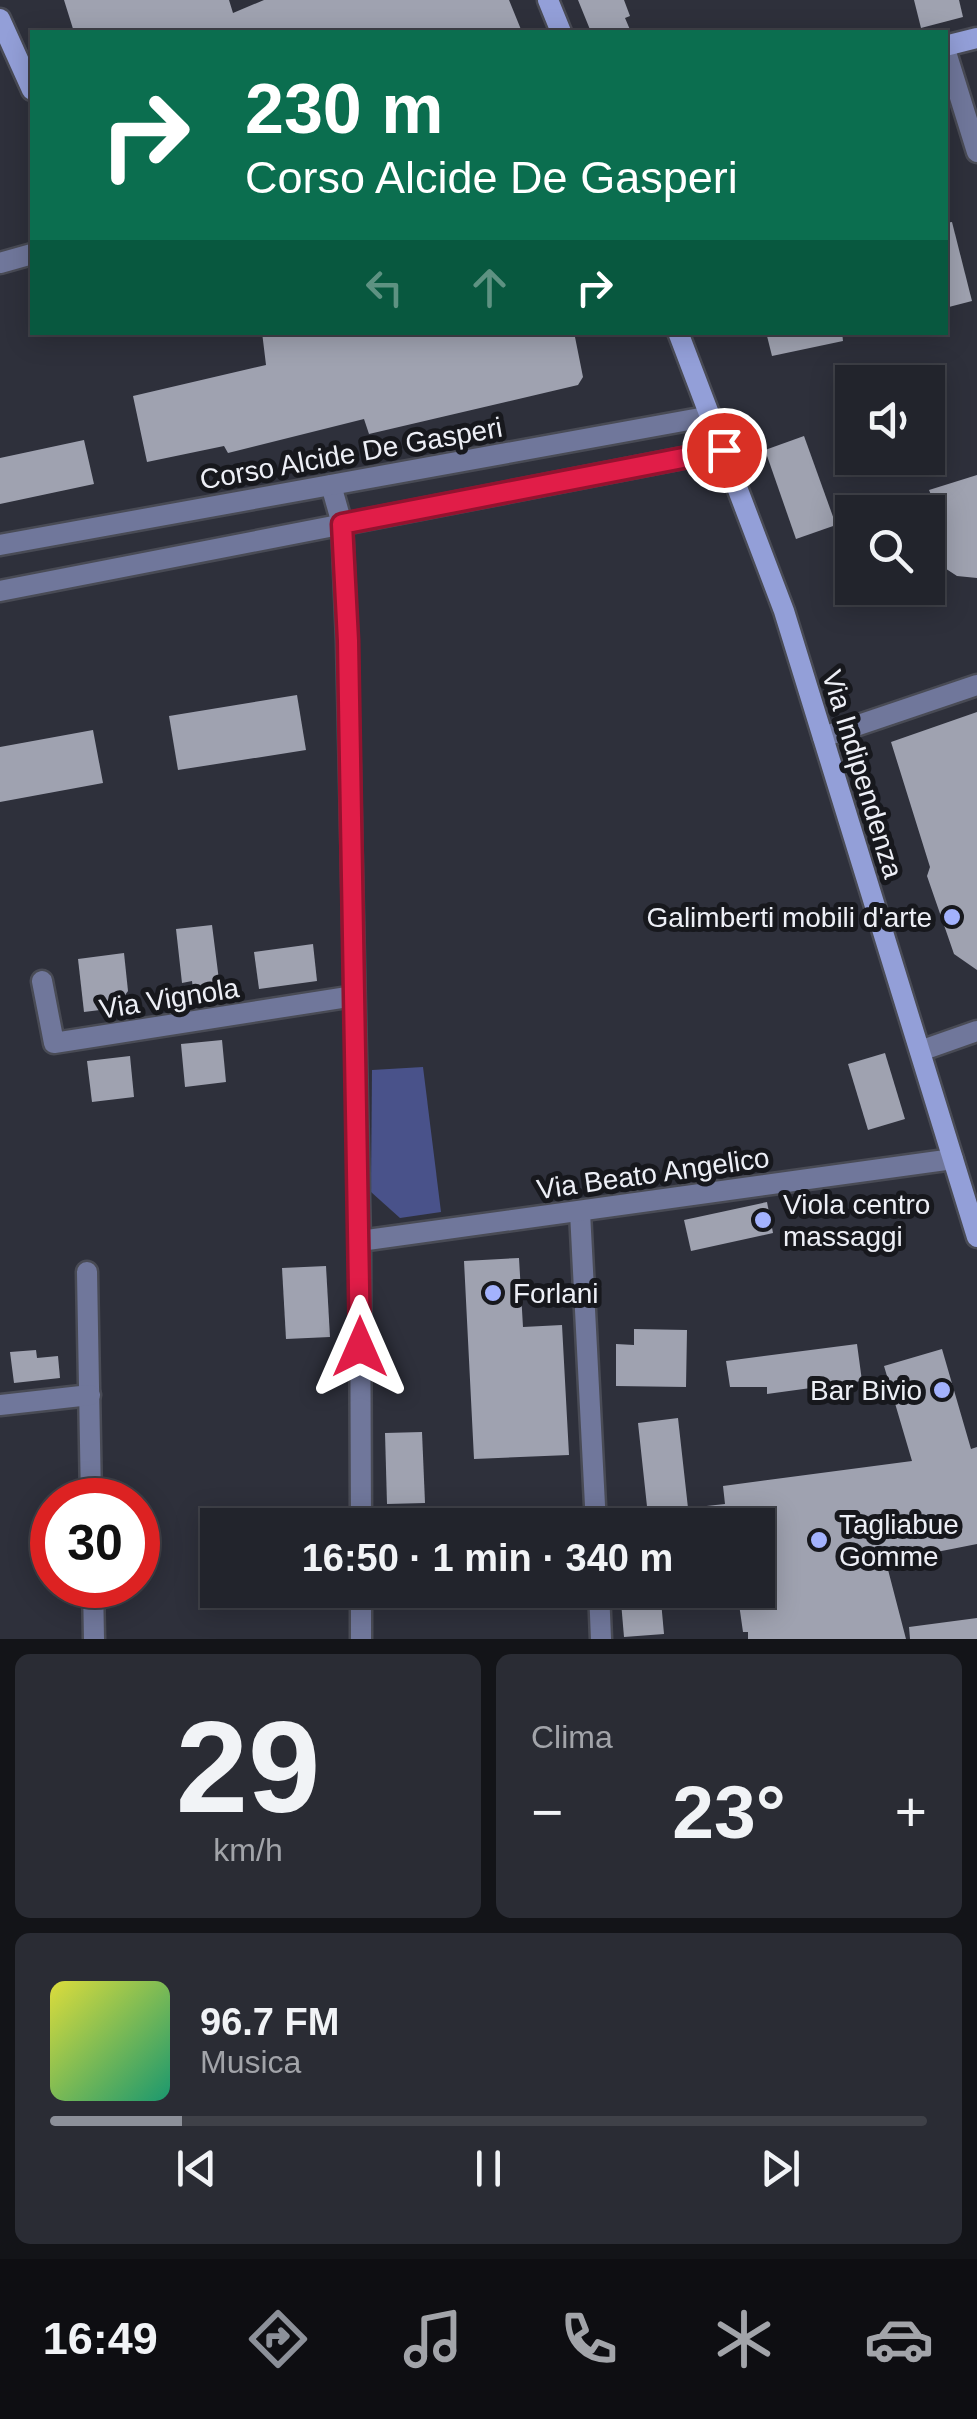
<!DOCTYPE html>
<html lang="it">
<meta charset="utf-8">
<style>
:root{--surface:#22242c;--page:#2a2c34;--text:#f1f3f6;--muted:#a2a4a9;--line:#3f4148;--accent:#8c9099}
body{margin:0;font-family:Helvetica,sans-serif;background:var(--page);color:var(--text);height:100vh;display:flex;flex-direction:column;font-size:38px;white-space:nowrap}
*{box-sizing:border-box;margin:0}
p{font-size:32px;color:var(--muted)}
.icon{flex:none;width:55px;height:55px;fill:none;stroke:currentColor;stroke-width:2;stroke-linecap:round;stroke-linejoin:round}
.map{position:relative;height:1639px;overflow:hidden}
.panel{display:flex;flex-direction:column;gap:15px;padding:15px;background:#131418;flex:1}
.panel>*{flex:none}
.banner{position:absolute;left:30px;top:30px;width:918px;height:305px;border-radius:0px;box-shadow:0 5px 25px #0003,0 0 0 2px var(--line);background:#0b6e4f;color:#fff;overflow:hidden}
.controls{position:absolute;left:835px;top:365px;display:grid;gap:20px}
.controls a{display:grid;place-items:center;width:110px;height:110px;border-radius:0px;background:var(--surface);box-shadow:0 5px 25px #0003,0 0 0 2px var(--line);font-size:50px}
.speed{position:absolute;left:30px;top:1478px;display:flex;gap:20px;font-size:50px;font-weight:700;text-align:center}
.speed>*{display:grid;place-content:center;width:130px;height:130px;border-radius:50%;background:var(--surface);box-shadow:0 5px 25px #0003,0 0 0 2px var(--line);line-height:1}
.speed .limit{border:15px solid #d22;background:#fff;color:#111}
.pin{position:absolute;display:grid;place-items:center;width:85px;height:85px;color:#fff;margin:-42px;border:5px solid #fff;border-radius:50%;box-shadow:0 2px 10px #0007}
.me{position:absolute;width:110px;margin:-55px;rotate:0deg;stroke-linejoin:round;filter:drop-shadow(0 0 8px #0008)}
.turn{display:flex;align-items:center;gap:35px;height:210px;padding:0 50px;font-size:45px}
.turn .icon{width:130px;height:130px;stroke-width:2.5}
.turn b{display:block;font-size:70px;line-height:85px}
.lanes{display:flex;align-items:center;height:95px;padding:0 50px;background:#0003;justify-content:center;gap:50px;direction:ltr}
.lanes .off{opacity:.35}
.big{font-size:75px;font-weight:800;line-height:1.1}
.panel .widget{flex:1;display:flex;flex-direction:column;justify-content:center;gap:15px;min-width:0;padding:0 35px;border-radius:15px;background:var(--page)}
.panel .dial{align-items:center;gap:0}
.dial b{font-size:130px;line-height:1}
.song{display:flex;align-items:center;gap:30px}
.cover{width:120px;height:120px;border-radius:15px;background:linear-gradient(135deg,hsl(60 70% 55%),hsl(160 70% 35%))}
.played{height:10px;border-radius:5px;background:linear-gradient(90deg,var(--accent) 15%,var(--line) 15%)}
.keys{display:flex;justify-content:space-around;direction:ltr}
.heat{display:flex;justify-content:space-between;align-items:center;font-size:55px;direction:ltr}
.panel .tiles{flex:1;display:grid;gap:15px;grid-template-columns:1fr 1fr}
.widget:last-child{grid-column:span 2}
.trip{position:absolute;left:200px;top:1508px;width:575px;height:100px;border-radius:0px;background:var(--surface);box-shadow:0 5px 25px #0003,0 0 0 2px var(--line);font-weight:800;line-height:100px;text-align:center}
.tab-bar{display:flex;height:160px;justify-content:space-around;align-items:center;background:#0e0e12;color:var(--muted)}
.tab-bar .icon{width:70px;height:70px}
.tab-bar .on{color:var(--accent)}
.tab-bar b{font-size:45px;color:var(--text)}
.map>svg:first-child{display:block}
.green{fill:#49528a}
.building{fill:#9fa2b0}
.lines{fill:none;stroke-linecap:round;stroke-linejoin:round}
.street-casing{stroke:#494b55;stroke-width:25}
.secondary-casing{stroke:#494b55;stroke-width:25}
.street{stroke:#70779b;stroke-width:20}
.secondary{stroke:#939fd8;stroke-width:20}
.route-casing{stroke:#92132f;stroke-width:25}
.route{stroke:#e11d48;stroke-width:18}
.poi-dot{fill:#a3b2fd;stroke:#17181d;stroke-width:4}
.labels{text-anchor:middle;stroke-width:10;stroke-linejoin:round;paint-order:stroke}
.street-label{font-size:28px;fill:#edeff6;stroke:#17181d}
.poi-label{font-size:28px;fill:#edeff6;stroke:#17181d;text-anchor:start}
</style>
<div class="map">
<svg width="977" height="1639" viewBox="0 0 977 1639">
<rect width="100%" height="100%" fill="#2e303b"/>
<polygon class="green" points="423,1067 441,1212 400,1218 371,1192 372,1070"/>
<g class="building">
<polygon points="64,0 229,0 233,13 264,0 509,0 522,32 74,32"/>
<polygon points="578,0 624,0 630,16 625,18 631,32 591,32"/>
<polygon points="914,0 959,0 963,17 921,28"/>
<polygon points="952,222 972,301 945,308 945,223"/>
<polygon points="262,332 574,332 583,377 578,385 369,434 364,419 228,453 224,446 147,462 133,396 266,365"/>
<polygon points="766,332 842,332 843,341 772,356"/>
<polygon points="804,436 836,525 796,539 765,450"/>
<polygon points="84,440 94,484 0,504 0,458"/>
<polygon points="977,475 977,578 957,576 928,557 928,510 936,507 929,490"/>
<polygon points="297,695 306,750 178,770 169,716"/>
<polygon points="977,712 977,970 954,954 927,876 930,867 891,742"/>
<polygon points="93,730 103,783 0,802 0,747"/>
<polygon points="212,925 221,996 194,999 192,981 182,983 176,929"/>
<polygon points="313,944 317,981 259,989 254,952"/>
<polygon points="124,953 128,991 116,1008 84,1012 78,959"/>
<polygon points="222,1040 226,1082 185,1087 181,1044"/>
<polygon points="885,1053 905,1119 868,1130 848,1064"/>
<polygon points="130,1056 134,1097 92,1102 87,1061"/>
<polygon points="767,1202 773,1233 691,1251 684,1220"/>
<polygon points="519,1258 523,1327 562,1325 569,1455 474,1459 464,1261"/>
<polygon points="326,1266 330,1337 286,1339 282,1268"/>
<polygon points="634,1329 687,1330 686,1387 616,1386 616,1344 634,1345"/>
<polygon points="857,1344 862,1381 767,1394 767,1387 730,1387 726,1361"/>
<polygon points="942,1349 971,1449 977,1447 977,1544 886,1562 906,1639 748,1639 748,1632 743,1632 737,1590 758,1590 758,1525 649,1525 638,1423 678,1418 688,1508 725,1504 723,1486 912,1461 884,1366"/>
<polygon points="36,1350 37,1358 58,1356 60,1378 14,1383 10,1352"/>
<polygon points="422,1432 425,1503 387,1504 385,1433"/>
<polygon points="620,1590 660,1590 664,1634 624,1637"/>
<polygon points="977,1618 977,1639 910,1639 909,1627"/>
</g>
<g class="lines">
<g class="street-casing">
<g id="street">
<polyline points="945,49 977,152"/>
<polyline points="0,263 32,254"/>
<polyline points="331,485 342,524 347,641 360,1241 361,1525"/>
<polyline points="0,545 711,416"/>
<polyline points="0,591 724,450"/>
<polyline points="823,737 977,685"/>
<polyline points="42,981 54,1043 354,996"/>
<polyline points="920,1051 977,1031"/>
<polyline points="580,1212 596,1525"/>
<polyline points="360,1241 953,1159"/>
<polyline points="87,1272 91,1500"/>
<polyline points="0,1405 90,1395"/>
<polyline points="93,1585 94,1639"/>
<polyline points="361,1590 361,1639"/>
<polyline points="599,1590 601,1639"/>
</g>
</g>
<g class="secondary-casing">
<g id="secondary">
<polyline points="548,0 561,32"/>
<polyline points="0,19 32,90"/>
<polyline points="945,46 977,38"/>
<polyline points="678,332 784,611 977,1237"/>
</g>
</g>
<use href="#street" class="street"/>
<use href="#secondary" class="secondary"/>
</g>
<g class="lines">
<g class="route-casing">
<polyline id="route" points="360,1347 348,641 342,524 724,450"/>
</g>
<use href="#route" class="route"/>
</g>
<g class="poi-dot">
<circle cx="952" cy="917" r="10"/>
<circle cx="763" cy="1220" r="10"/>
<circle cx="493" cy="1293" r="10"/>
<circle cx="942" cy="1390" r="10"/>
<circle cx="819" cy="1540" r="10"/>
</g>
<g class="labels">
<g class="street-label">
<text transform="translate(351 453) rotate(-10)" y="10">Corso Alcide De Gasperi</text>
<text transform="translate(863 774) rotate(73)" y="10">Via Indipendenza</text>
<text transform="translate(169 998) rotate(-9)" y="10">Via Vignola</text>
<text transform="translate(653 1173) rotate(-8)" y="10">Via Beato Angelico</text>
</g>
<g class="poi-label">
<text x="932" y="927" text-anchor="end">Galimberti mobili d'arte</text>
<text x="783" y="1214">Viola centro<tspan x="783" dy="32">massaggi</tspan></text>
<text x="513" y="1303">Forlani</text>
<text x="922" y="1400" text-anchor="end">Bar Bivio</text>
<text x="839" y="1534">Tagliabue<tspan x="839" dy="32">Gomme</tspan></text>
</g>
</g>
</svg>
<div class="controls">
<a><svg class="icon" aria-label="sound" viewBox="0 0 24 24"><path d="M4 9h4l5-4v14l-5-4H4zM17 9q2 3 0 6"/></svg></a>
<a><svg class="icon" aria-label="search" viewBox="0 0 24 24"><circle cx="10" cy="10" r="6"/><path d="M15 15l6 6"/></svg></a>
</div>
<div class="speed"><div class="limit">30</div></div>
<div class="pin" style="left:724px;top:450px;background:#d93025"><svg class="icon" aria-label="arrive" viewBox="0 0 24 24"><path d="M6 21V4h12l-3 4 3 4H6"/></svg></div>
<svg class="me" style="left:360px;top:1347px" viewBox="-20 -20 40 40"><path d="M0-17L14 15 0 8-14 15z" fill="#e11d48" stroke="#fff" stroke-width="4"/></svg>
<div class="trip">16:50 · 1 min · 340 m</div>
<div class="banner">
<div class="turn"><svg class="icon" aria-label="right" viewBox="0 0 24 24"><path d="M7 20v-9h11M14 6l5 5-5 5"/></svg><div><b>230 m</b>Corso Alcide De Gasperi</div></div>
<div class="lanes"><svg class="icon off" aria-label="left" viewBox="0 0 24 24"><path d="M17 20v-9H6M10 6l-5 5 5 5"/></svg><svg class="icon off" aria-label="ahead" viewBox="0 0 24 24"><path d="M12 20V5M6 11l6-6 6 6"/></svg><svg class="icon" aria-label="right" viewBox="0 0 24 24"><path d="M7 20v-9h11M14 6l5 5-5 5"/></svg></div>
</div>
</div>
<section class="panel">
<div class="tiles">
<div class="widget dial"><b>29</b><p>km/h</p></div>
<div class="widget"><p>Clima</p>
<div class="heat"><a>−</a><b class="big">23°</b><a>+</a></div>
</div>
<div class="widget">
<div class="song"><i class="cover"></i><div><b>96.7 FM</b><p>Musica</p></div></div>
<div class="played"></div>
<div class="keys"><svg class="icon" aria-label="previous" viewBox="0 0 24 24"><path d="M18 5L8 12l10 7zM5 5v14"/></svg><svg class="icon" aria-label="pause" viewBox="0 0 24 24"><path d="M8 5v14M16 5v14"/></svg><svg class="icon" aria-label="next" viewBox="0 0 24 24"><path d="M6 5l10 7-10 7zM19 5v14"/></svg></div>
</div>
</div>
</section>
<nav class="tab-bar">
<b>16:49</b>
<svg class="icon on" aria-label="directions" viewBox="0 0 24 24"><path d="M12 3l9 9-9 9-9-9zM9 14v-3h6M13 9l2 2-2 2"/></svg>
<svg class="icon" aria-label="music" viewBox="0 0 24 24"><path d="M9 18V5l10-2v13"/><circle cx="6" cy="18" r="3"/><circle cx="16" cy="16" r="3"/></svg>
<svg class="icon" aria-label="phone" viewBox="0 0 24 24"><path d="M5 4h4l2 5-3 2q2 4 5 5l2-3 5 2v4C11 20 4 13 5 4z"/></svg>
<svg class="icon" aria-label="climate" viewBox="0 0 24 24"><path d="M12 3v18M4 7l16 10M4 17L20 7"/></svg>
<svg class="icon" aria-label="car" viewBox="0 0 24 24"><path d="M5 17H2v-5l4-1 3-4h7l3 4 3 1v5h-3M9 17h6M6 11h13"/><circle cx="7" cy="17" r="2"/><circle cx="17" cy="17" r="2"/></svg>
</nav>
